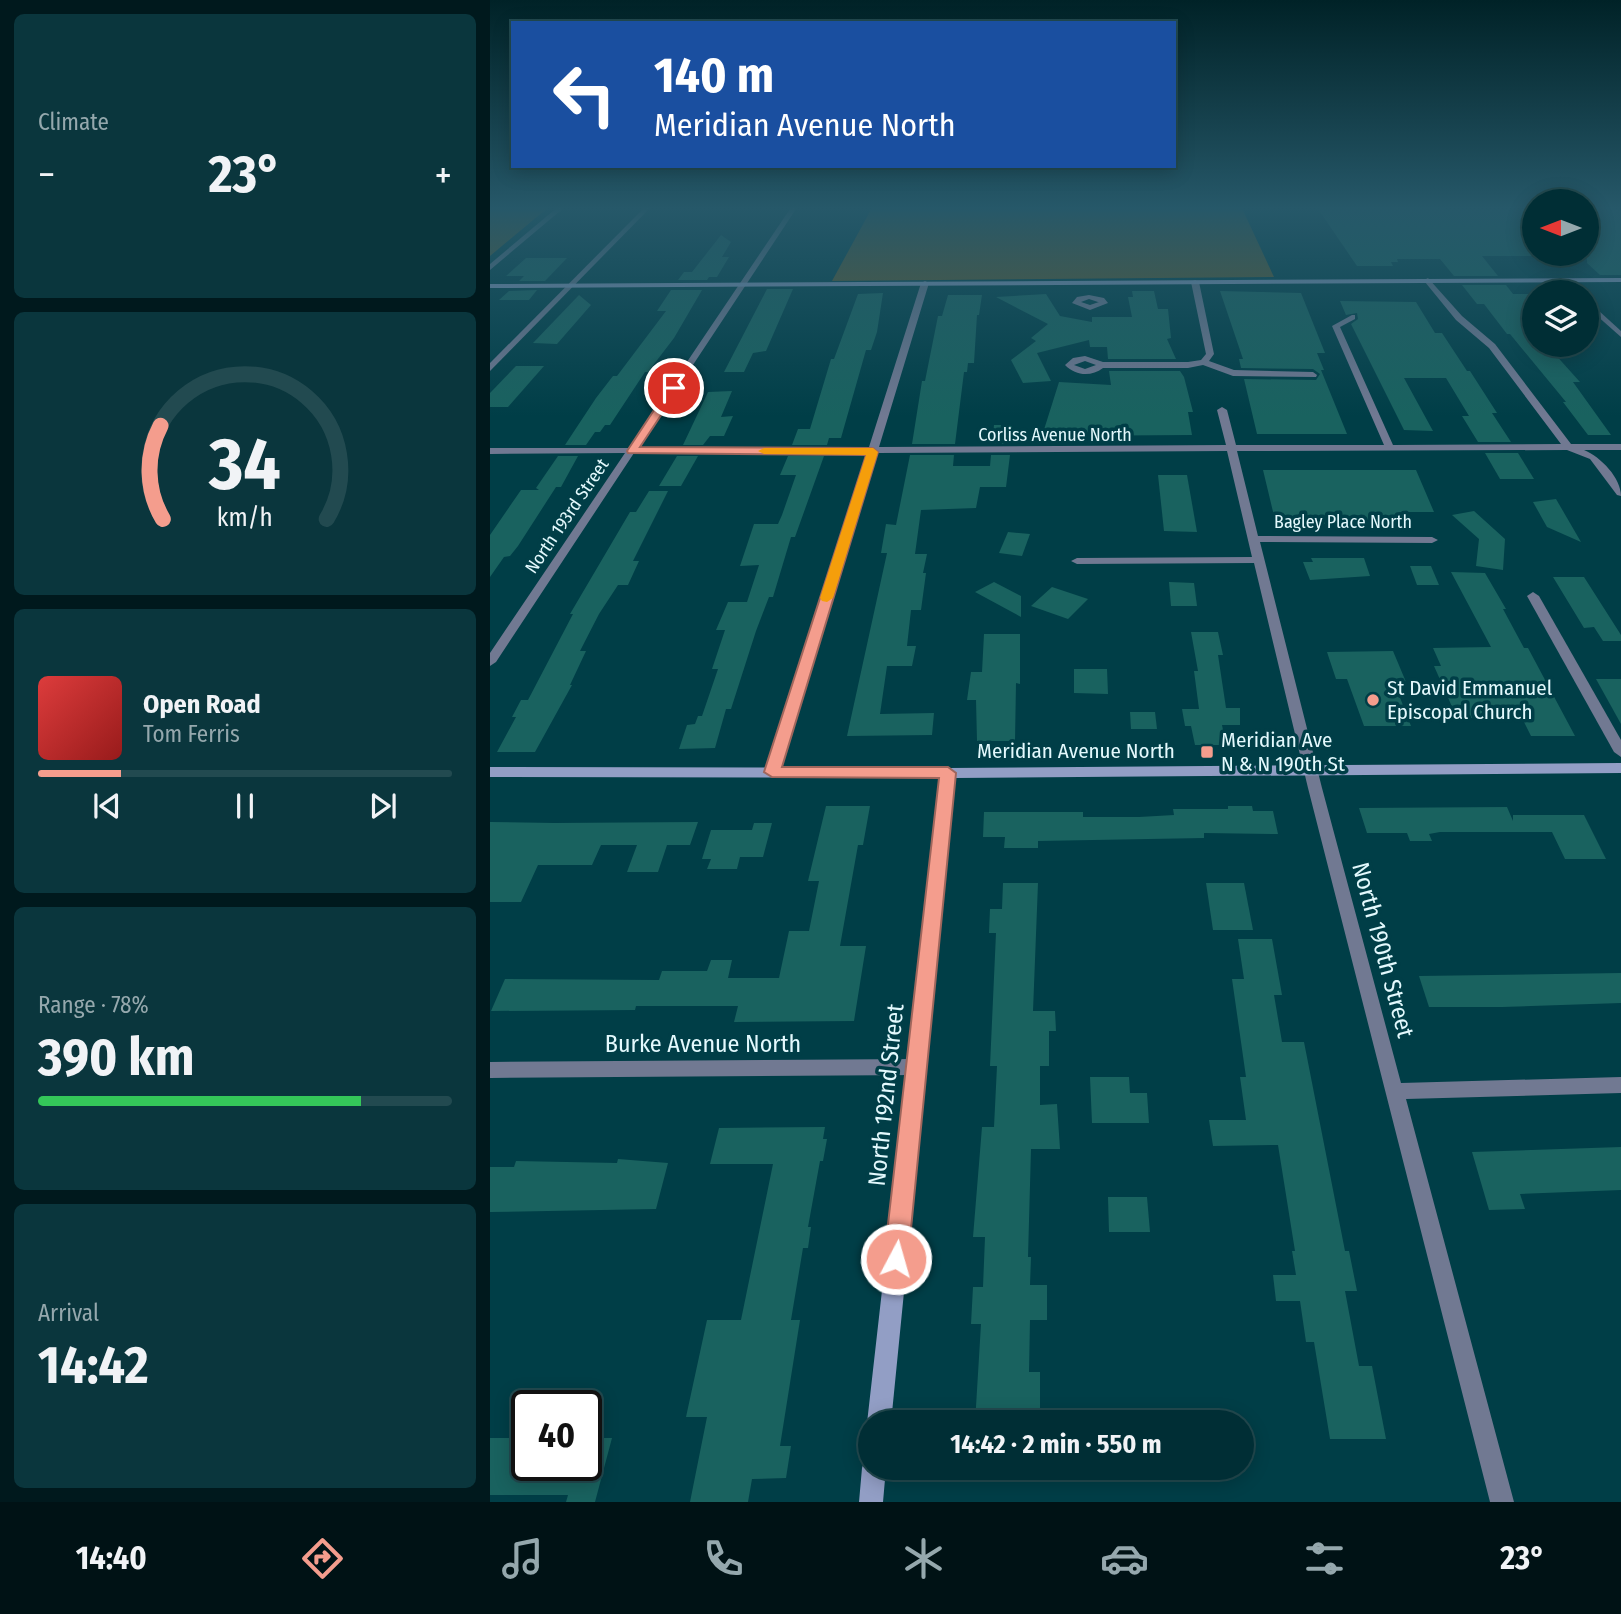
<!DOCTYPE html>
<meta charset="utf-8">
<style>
:root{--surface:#002e35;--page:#0a363d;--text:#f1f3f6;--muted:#95a8ad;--line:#224a50;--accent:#f49d8d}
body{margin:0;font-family:"Fira Sans Condensed",sans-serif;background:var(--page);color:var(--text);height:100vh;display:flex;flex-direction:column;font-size:26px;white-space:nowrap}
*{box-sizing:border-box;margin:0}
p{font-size:23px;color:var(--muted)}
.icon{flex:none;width:38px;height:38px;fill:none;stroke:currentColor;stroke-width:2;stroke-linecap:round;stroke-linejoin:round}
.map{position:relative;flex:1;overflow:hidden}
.panel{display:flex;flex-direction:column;gap:14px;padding:14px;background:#00191d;width:490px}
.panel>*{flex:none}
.top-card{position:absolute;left:21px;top:21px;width:665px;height:147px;border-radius:0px;box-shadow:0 4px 18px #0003,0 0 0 2px var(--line);background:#1a4fa0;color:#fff;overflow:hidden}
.needle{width:46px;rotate:270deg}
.controls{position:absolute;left:1032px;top:189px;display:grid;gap:14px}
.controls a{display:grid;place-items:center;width:77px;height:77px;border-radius:50%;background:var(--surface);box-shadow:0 4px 18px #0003,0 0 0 2px var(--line);font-size:35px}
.speed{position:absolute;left:21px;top:1390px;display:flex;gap:14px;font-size:35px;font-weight:700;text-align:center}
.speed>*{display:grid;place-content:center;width:91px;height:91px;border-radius:50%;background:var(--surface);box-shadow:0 4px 18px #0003,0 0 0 2px var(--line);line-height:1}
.speed .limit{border:4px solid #111;border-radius:10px;background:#fff;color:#111}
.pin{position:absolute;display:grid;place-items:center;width:60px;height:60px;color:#fff;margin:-30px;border:4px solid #fff;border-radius:50%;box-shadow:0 2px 7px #0007}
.me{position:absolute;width:77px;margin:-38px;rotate:6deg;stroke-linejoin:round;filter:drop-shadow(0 0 5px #0008)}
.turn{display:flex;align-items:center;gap:24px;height:147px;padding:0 28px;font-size:32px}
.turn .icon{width:91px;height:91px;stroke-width:2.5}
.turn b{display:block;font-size:49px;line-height:60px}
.big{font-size:52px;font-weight:700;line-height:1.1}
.panel .widget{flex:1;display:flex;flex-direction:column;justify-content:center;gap:10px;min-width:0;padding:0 24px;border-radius:10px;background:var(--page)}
.panel .dial{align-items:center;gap:0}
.dial svg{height:182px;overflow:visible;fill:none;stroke:var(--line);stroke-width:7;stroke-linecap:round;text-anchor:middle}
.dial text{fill:var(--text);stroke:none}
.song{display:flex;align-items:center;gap:21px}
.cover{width:84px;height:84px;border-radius:10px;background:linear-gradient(135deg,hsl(0 70% 55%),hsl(0 70% 35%))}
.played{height:7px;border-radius:4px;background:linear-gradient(90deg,var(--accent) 20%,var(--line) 20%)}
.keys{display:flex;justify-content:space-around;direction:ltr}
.heat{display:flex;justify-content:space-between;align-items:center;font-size:38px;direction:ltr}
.charge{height:10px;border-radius:5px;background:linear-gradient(90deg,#34c759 78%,var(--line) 0)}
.trip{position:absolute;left:368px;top:1410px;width:396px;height:70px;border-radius:35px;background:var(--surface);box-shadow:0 4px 18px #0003,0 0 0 2px var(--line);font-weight:700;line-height:70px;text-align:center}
.tab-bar{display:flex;height:112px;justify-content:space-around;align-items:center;background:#001215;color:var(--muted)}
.tab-bar .icon{width:49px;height:49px}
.tab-bar .selected{color:var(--accent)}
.tab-bar b{font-size:32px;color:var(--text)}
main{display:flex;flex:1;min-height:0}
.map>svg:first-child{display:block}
.green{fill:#6a5927}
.building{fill:#19625f}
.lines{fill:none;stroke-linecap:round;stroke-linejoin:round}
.street{fill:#717992;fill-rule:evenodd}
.secondary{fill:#929ec5;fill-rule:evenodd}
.route{fill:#f49d8d;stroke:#9f665c;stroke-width:2}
.slow{fill:#f59e0b}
.poi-dot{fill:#f49d8d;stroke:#003e47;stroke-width:2.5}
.labels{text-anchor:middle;stroke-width:7;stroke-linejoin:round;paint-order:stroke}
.far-street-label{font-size:18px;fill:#e3f9fd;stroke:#003e47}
.poi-label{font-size:21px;fill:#e3f9fd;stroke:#003e47;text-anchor:start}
.street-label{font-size:21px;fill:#e3f9fd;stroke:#003e47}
.near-street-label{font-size:24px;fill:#e3f9fd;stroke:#003e47}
</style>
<main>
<section class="panel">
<div class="widget"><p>Climate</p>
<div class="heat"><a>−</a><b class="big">23°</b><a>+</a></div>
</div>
<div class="widget dial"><svg viewBox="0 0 100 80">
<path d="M14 69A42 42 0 1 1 86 69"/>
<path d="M14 69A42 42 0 0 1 13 28" stroke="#f49d8d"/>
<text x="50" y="56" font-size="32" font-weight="700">34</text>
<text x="50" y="72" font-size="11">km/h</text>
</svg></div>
<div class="widget">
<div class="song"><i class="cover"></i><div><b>Open Road</b><p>Tom Ferris</p></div></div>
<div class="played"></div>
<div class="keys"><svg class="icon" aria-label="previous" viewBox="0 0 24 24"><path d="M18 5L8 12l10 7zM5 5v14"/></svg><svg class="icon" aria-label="pause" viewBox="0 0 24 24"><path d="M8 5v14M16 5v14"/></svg><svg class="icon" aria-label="next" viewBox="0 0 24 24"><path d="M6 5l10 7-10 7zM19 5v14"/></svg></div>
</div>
<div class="widget"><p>Range · 78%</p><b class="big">390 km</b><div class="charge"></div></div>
<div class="widget"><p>Arrival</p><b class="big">14:42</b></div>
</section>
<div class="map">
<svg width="1131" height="1502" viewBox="0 0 1131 1502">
<rect width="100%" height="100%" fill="#003e47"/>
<g class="green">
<polygon points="0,206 60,206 0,256"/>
<polygon points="383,206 751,206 784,277 342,281"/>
</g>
<g class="building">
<polygon points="826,206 953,206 957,210 1045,210 1045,254 1061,256 992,256 1008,276 964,276 950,259 907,259 908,262 901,262 903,266 867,266"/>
<polygon points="1097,208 1125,208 1131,212 1131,275 1110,275 1097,263"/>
<polygon points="231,235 241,242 232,257 239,257 227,277 219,277 217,280 188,280 194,272 202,272"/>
<polygon points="36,258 77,258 55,281 29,281 34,276 16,276"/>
<polygon points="972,285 1016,285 1023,294 1045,294 1045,345 1065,345 1072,352 1063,352 1090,382 1083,382 1121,435 1098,435 1073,402 1076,402 1020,334 1017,334 994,304 987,304"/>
<polygon points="277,289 303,289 276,351 263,353 254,372 234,372"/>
<polygon points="47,290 39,300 9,300 19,291"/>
<polygon points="181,290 212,290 184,338 158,372 155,372 120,425 115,425 110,432 105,432 96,445 75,445 106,398 123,376 127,376 176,311 167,311"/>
<polygon points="642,291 664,291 668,309 678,309 681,338 677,339 686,359 618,359 617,347 600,347 599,340 547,353 561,381 533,383 521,360 546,341 541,338 558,324 506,297 556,294 570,316 602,322 602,317 642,317 638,297 643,297"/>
<polygon points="730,291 811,293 835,353 827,353 834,370 831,370 857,434 767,434 754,379 826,380 830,374 823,369 751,368 749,359 753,359"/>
<polygon points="393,293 387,332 381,350 376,350 351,438 339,438 337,445 302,445 308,429 320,429 341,359 344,359 368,294"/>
<polygon points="89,295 101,305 67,344 43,343"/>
<polygon points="458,295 492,295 489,315 487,315 484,363 478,363 477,372 474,372 465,444 422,444 432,381 435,381 448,316 452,316"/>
<polygon points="850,301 926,302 945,333 952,333 977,371 980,371 1007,413 1002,413 1021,442 988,442 972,416 979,416 956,378 914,378 943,431 914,430 861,324 868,319 867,313 856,315"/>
<polygon points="26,366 54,366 18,407 0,407 0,393"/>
<polygon points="619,371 690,371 694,377 703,412 698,412 702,435 552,436 569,382 621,385"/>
<polygon points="242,391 231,417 243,416 234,436 220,436 213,445 193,445 218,392"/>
<polygon points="504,425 523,425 521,444 502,444"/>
<polygon points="995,453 1028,453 1044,479 1010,479"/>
<polygon points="420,455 464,455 463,466 500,466 501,455 520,455 516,487 490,487 486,508 431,510 425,554 437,554 433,573 436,573 431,610 421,610 417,646 426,646 422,666 397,666 390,714 444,713 442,735 357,736 397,553 391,553 396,524 406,525"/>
<polygon points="68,456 88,456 71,487 66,487 28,546 20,556 14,557 0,577 0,535 31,490 49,490 46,488"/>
<polygon points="187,456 208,456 191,486 169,486"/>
<polygon points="298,456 334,456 305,537 301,537 283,597 279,597 266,631 241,709 236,709 225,748 189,749 197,725 205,724 208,716 212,716 228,669 222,669 235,630 226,630 238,602 257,602 269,565 250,566 264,524 288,524 292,515 306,475 290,475"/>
<polygon points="773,470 926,470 944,512 914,512 916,516 890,516 892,520 862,520 864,524 815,524 814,521 785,520"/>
<polygon points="668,475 697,475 707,532 674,531"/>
<polygon points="159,491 178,491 143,561 149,561 138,585 128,585 109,614 90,651 96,651 80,685 82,685 45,752 7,752 26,717 22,717 31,700 38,700 83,614 80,614 140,512 146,512"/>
<polygon points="1066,499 1091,542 1057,527 1043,502"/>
<polygon points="984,511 1015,539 1013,570 986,566 989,539 962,515"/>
<polygon points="518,532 540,534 532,556 509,553"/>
<polygon points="821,558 874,558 880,576 820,580 813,562 823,562"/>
<polygon points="920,566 941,566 949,585 927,585"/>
<polygon points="961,572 995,573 1016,609 1013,609 1034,648 1038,648 1085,736 1041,736 1032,718 967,718 944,666 951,666 943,648 1001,647"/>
<polygon points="1063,577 1094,577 1131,635 1131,641 1113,641 1104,627 1094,628"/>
<polygon points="504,582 531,596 531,617 485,592"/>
<polygon points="679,582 704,583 707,606 681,606"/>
<polygon points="562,587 598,599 578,619 541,606"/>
<polygon points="701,632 728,632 733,655 728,655 736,708 750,708 750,725 732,725 736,745 705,745 701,726 695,726 692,709 709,709 704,671 708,671"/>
<polygon points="494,634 530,634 530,684 526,683 525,741 487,741 486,700 477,700 481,672 492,672"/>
<polygon points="903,651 916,682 904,682 921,726 874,726 857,679 846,679 837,652"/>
<polygon points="584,669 617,669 618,694 584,693"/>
<polygon points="1106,679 1131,679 1131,724"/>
<polygon points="640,712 665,712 667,729 641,729"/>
<polygon points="336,806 380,806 373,845 368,845 350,946 376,946 364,1021 244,1022 248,1006 146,1006 145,1010 1,1011 15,979 169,980 172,971 217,971 221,960 242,960 238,978 289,978 299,931 319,931 329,881 318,881"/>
<polygon points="738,806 762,806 763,811 783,811 788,834 714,833 714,838 548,841 548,848 514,848 515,837 493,837 494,812 593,812 593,817 649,817 684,815 683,809 738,809"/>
<polygon points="1017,807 1023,821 1023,815 1094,815 1116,859 1075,859 1062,832 950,832 939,834 942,841 920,841 917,833 877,833 869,808"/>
<polygon points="0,822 64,823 208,822 200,845 177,845 168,872 137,872 147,845 111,845 102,865 48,865 31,902 0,902"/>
<polygon points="264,823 282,823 273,857 250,857 247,869 217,869 221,859 212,859 221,830 262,830"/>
<polygon points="513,883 548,883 543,1011 565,1011 566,1031 559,1031 559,1066 550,1066 550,1105 567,1104 570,1149 541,1149 538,1257 541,1257 540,1285 557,1285 557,1320 540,1320 539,1372 550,1372 550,1423 485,1423 491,1324 481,1324 483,1287 493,1287 495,1237 483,1237 492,1127 504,1127 507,1066 500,1066 506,933 499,933 500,909 512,909"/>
<polygon points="716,883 754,883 763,930 723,930"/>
<polygon points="748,939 782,939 792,995 784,995 792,1042 814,1042 855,1251 859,1251 867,1291 855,1291 869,1366 882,1366 896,1439 840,1439 824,1342 816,1342 810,1301 786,1301 783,1275 806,1275 802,1251 805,1251 788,1145 723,1146 719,1120 756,1120 750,1077 756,1077 742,979 754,979"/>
<polygon points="1131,973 1131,1003 1012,1007 939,1007 929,976"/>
<polygon points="600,1077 639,1077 640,1093 657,1093 659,1123 602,1123"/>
<polygon points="335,1127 333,1139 337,1139 333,1161 330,1161 318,1227 321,1227 318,1248 313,1248 301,1320 310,1320 290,1446 301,1446 296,1478 262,1479 258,1502 200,1502 217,1417 196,1417 217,1320 251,1320 283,1164 220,1164 229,1128"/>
<polygon points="1131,1147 1131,1190 1030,1194 1035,1209 999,1210 982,1152"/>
<polygon points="128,1159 178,1163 166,1209 0,1212 0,1167 24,1167 26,1161 127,1163"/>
<polygon points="618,1197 657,1197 660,1232 619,1232"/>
<polygon points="0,1438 37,1438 37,1465 96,1465 96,1438 122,1438 105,1502 76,1502 78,1495 0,1495"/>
</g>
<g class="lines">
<g class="street">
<polygon points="69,206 76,206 0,270 0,264"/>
<polygon points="156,206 162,206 0,371 0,363"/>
<path d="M302 206H308L148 448 379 447 431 283 435 281 439 283 389 447 736 445 727 410 732 407 737 410 746 445H894L842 326 862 315H865V319L850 327 903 445 1071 444 999 348 966 320 935 282 934 280 938 278 972 316 1005 344 1081 444H1131V450H1094C1111 457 1131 478 1131 496L1127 495 1100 459 1077 450 747 451 768 536 942 537 948 540 942 543 770 542 832 788 911 1083 1131 1077V1093L916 1099 1024 1502H1000L818 788 764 563 587 564 581 561 587 558 762 557 737 451 387 453 287 775H277L275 772 377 453H144L6 662 0 666V653L135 453 0 454V448H139Z"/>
<polygon points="1072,278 1078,278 1091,292 1083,292 1072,282"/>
<path d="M705 280 709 282 724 354 719 361 744 370 823 372 827 375 826 377 743 376 713 365 698 368H613C601 377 586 376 575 365L583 358 595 356 613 362H698L711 360 716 354 701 282ZM595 361 606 365 595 369 584 365Z"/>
<path d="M599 295 614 298 618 303 600 310 582 303 587 297ZM599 299 608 302H609L600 305 591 302Z"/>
<polygon points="1097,300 1131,331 1131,337 1097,307"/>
<polygon points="1043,592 1049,596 1131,740 1131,757 1124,752 1037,596"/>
<polygon points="427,1059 434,1061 436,1067 434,1073 427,1075 0,1078 0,1062"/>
</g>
<g class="secondary">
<polygon points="1131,278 1131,282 0,288 0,284"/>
<polygon points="1131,763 1131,773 465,778 401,1423 380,1423 380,1429 377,1423 450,778 0,777 0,767 458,768"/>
<polygon points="380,1458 380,1468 396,1468 393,1502 369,1502 372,1468 375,1459"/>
</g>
</g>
<linearGradient id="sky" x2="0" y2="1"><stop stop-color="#002227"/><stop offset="0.5" stop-color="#265869"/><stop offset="1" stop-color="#265869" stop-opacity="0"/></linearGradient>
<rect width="1131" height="416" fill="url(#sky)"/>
<polygon class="route" points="184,385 189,388 150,447 383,448 388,452 292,767 458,767 466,773 418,1259 415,1267 406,1271 398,1267 394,1259 449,778 282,777 274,772 376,455 138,453 137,451 180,386"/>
<polygon class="slow" points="383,448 388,452 343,598 337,602 332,601 330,598 376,455 274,454 268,451 274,448"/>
<g class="poi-dot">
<circle cx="883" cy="700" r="7"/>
<rect x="710" y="745" width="14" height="14" rx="3.5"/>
</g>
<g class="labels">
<g class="far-street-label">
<text x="565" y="441">Corliss Avenue North</text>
<text transform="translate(77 516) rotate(-56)" y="6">North 193rd Street</text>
<text x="853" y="528">Bagley Place North</text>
</g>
<g class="poi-label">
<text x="897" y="695">St David Emmanuel<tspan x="897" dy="24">Episcopal Church</tspan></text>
<text x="731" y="747">Meridian Ave<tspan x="731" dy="24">N &amp; N 190th St</tspan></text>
</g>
<g class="street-label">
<text x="586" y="758">Meridian Avenue North</text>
</g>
<g class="near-street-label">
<text transform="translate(893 950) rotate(75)" y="8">North 190th Street</text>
<text x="213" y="1052">Burke Avenue North</text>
<text transform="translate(396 1095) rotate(-84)" y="8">North 192nd Street</text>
</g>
</g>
</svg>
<div class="controls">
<a><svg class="needle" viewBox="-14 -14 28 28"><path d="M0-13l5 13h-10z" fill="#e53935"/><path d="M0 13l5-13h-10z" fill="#95a8ad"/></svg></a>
<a><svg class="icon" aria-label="layers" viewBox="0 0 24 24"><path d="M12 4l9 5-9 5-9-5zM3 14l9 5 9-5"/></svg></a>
</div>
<div class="speed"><div class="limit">40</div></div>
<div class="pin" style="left:184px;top:388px;background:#d93025"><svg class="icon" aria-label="arrive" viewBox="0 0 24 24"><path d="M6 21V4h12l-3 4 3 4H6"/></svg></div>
<svg class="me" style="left:406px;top:1259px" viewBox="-20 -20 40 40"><circle r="17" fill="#f49d8d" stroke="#fff" stroke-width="3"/><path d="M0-11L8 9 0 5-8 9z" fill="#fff"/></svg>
<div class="trip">14:42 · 2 min · 550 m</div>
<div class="top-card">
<div class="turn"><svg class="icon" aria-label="left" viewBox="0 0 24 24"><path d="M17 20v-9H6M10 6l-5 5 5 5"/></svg><div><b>140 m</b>Meridian Avenue North</div></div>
</div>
</div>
</main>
<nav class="tab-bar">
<b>14:40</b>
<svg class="icon selected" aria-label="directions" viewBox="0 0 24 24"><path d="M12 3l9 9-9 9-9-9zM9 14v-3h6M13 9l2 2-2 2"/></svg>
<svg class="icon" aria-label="music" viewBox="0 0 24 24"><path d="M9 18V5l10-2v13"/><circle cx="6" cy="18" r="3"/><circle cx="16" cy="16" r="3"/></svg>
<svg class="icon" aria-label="phone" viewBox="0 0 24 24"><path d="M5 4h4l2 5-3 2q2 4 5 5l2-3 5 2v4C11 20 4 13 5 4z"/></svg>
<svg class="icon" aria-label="climate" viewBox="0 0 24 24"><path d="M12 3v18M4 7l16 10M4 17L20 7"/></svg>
<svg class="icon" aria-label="car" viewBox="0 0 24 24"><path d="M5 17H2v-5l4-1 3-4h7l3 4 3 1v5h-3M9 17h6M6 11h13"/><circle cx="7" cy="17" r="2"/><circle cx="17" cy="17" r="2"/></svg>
<svg class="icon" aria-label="filters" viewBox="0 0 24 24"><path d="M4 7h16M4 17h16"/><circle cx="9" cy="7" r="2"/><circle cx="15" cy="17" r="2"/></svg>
<b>23°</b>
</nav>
